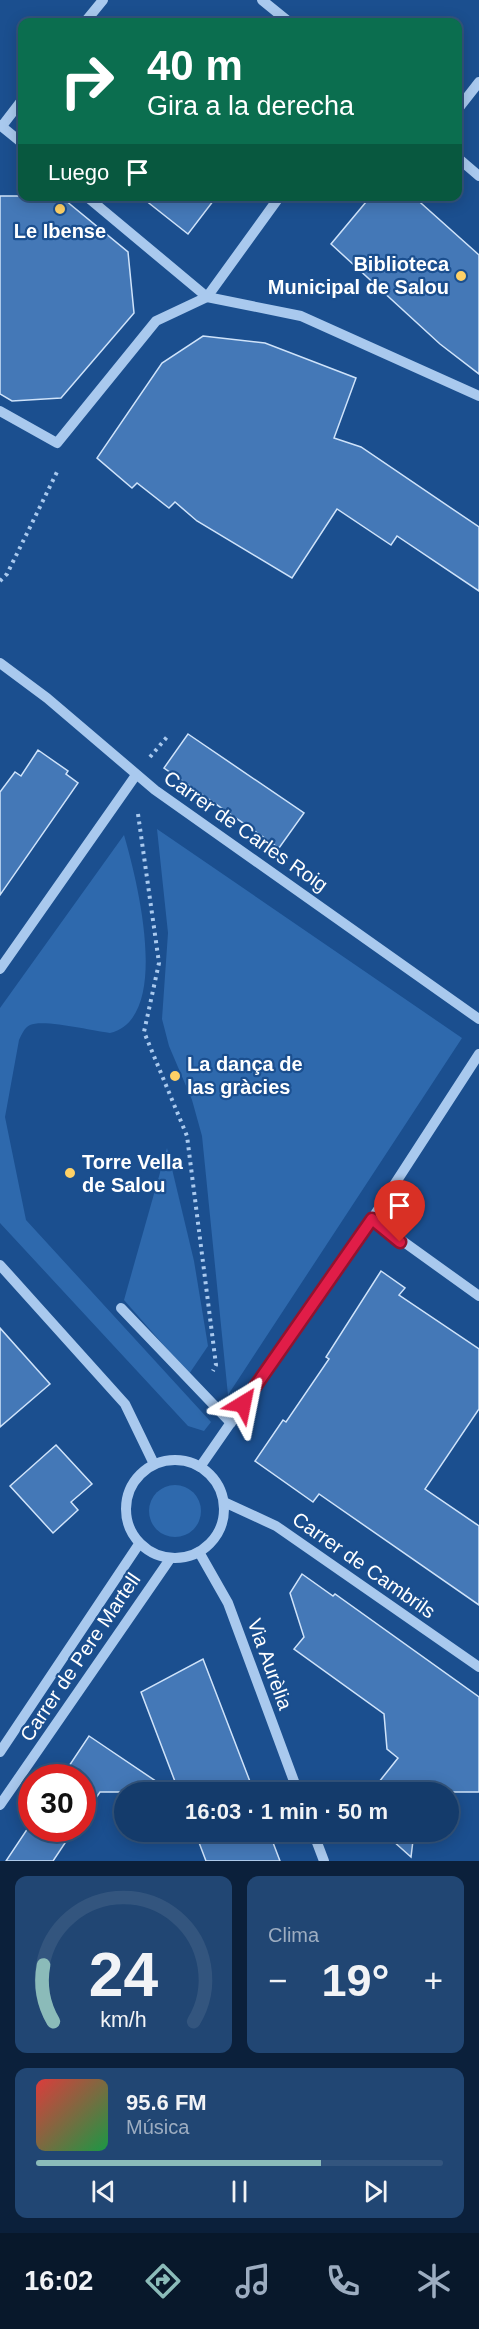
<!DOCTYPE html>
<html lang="es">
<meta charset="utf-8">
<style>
:root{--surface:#143b6b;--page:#214673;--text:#f1f3f6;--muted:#9dadc1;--line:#33557e;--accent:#8bbbb9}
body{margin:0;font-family:Arial,sans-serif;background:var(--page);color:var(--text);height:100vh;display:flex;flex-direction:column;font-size:22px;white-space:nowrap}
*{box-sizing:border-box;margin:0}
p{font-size:20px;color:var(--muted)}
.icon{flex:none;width:33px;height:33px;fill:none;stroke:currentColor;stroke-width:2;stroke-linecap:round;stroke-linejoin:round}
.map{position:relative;height:1861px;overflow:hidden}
.side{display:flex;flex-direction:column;gap:15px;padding:15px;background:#0b203b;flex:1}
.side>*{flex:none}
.top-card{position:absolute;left:18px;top:18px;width:444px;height:183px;border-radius:12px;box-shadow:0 3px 15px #0003,0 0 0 2px var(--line);background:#0b6e4f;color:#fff;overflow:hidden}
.speed{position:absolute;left:18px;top:1764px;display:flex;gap:12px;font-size:30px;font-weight:700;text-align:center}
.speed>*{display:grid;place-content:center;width:78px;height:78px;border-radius:50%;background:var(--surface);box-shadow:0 3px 15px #0003,0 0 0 2px var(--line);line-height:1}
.speed .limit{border:9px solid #d22;background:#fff;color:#111}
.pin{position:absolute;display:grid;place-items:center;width:51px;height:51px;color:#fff;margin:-62px -26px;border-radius:50% 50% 50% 0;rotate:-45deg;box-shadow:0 0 6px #0007}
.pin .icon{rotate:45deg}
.me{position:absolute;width:66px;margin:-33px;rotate:35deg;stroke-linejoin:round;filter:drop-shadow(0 0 4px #0008)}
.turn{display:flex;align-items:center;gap:21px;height:126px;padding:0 30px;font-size:27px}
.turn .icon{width:78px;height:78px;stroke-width:2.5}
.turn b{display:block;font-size:42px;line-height:51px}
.then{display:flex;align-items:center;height:57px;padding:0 30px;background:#0003;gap:12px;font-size:22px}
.big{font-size:45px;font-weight:800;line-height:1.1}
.side .tile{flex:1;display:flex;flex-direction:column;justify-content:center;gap:9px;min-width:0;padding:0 21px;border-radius:12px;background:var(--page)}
.side .dial{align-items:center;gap:0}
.dial svg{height:156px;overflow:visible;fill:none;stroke:var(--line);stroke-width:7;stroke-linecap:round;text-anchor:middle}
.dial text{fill:var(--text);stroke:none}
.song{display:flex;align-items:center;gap:18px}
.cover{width:72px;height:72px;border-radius:9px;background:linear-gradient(135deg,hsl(0 70% 55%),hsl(140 70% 35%))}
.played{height:6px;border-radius:3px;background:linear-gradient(90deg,var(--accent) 70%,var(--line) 70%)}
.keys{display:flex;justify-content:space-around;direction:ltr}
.heat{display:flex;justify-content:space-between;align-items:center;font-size:33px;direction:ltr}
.side .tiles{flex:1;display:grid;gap:15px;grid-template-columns:1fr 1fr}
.tile:last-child{grid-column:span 2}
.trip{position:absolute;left:114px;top:1782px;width:345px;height:60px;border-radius:30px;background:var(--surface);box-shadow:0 3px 15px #0003,0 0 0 2px var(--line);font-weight:800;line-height:60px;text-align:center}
.menu{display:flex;height:96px;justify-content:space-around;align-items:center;background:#08182b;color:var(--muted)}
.menu .icon{width:42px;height:42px}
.menu .selected{color:var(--accent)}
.menu b{font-size:27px;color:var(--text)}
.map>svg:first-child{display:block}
.green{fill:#2e69ad}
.building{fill:#4478b7;stroke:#cfe3fa;stroke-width:1.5}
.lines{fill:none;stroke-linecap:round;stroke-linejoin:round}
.path{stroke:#a9c9ee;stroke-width:4;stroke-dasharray:3 4.5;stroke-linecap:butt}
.minor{stroke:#a9c9ee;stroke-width:10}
.route-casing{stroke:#92132f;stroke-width:15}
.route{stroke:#e11d48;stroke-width:10}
.poi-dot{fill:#ffd166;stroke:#1b4f8f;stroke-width:2}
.labels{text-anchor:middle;stroke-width:4.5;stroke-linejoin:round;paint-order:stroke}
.poi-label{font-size:20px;font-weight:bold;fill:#fff;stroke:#1b4f8f;text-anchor:start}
.street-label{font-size:20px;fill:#fff;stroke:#1b4f8f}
</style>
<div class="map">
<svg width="479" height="1861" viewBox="0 0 479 1861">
<rect width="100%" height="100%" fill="#1b4f8f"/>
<g class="green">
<polygon points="157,829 462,1038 228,1395 202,1136 192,1100 169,1046 162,1019 168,933"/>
<path d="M124 835C136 876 173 1018 110 1033 93 1031 44 1019 30 1025 24 1028 22 1034 19 1040L5 1117 26 1220 211 1422 204 1431 188 1426 0 1223V1008Z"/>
<polygon points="167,1148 194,1261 208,1346 189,1374 124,1300"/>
<circle cx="175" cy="1511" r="26"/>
</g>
<g class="building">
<polygon points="0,196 60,196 128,252 134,313 61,398 12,401 0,394"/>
<polygon points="140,196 217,196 188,234"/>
<polygon points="371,196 413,196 479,255 479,374 440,344 331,244"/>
<polygon points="203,336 265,343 356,378 334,438 361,447 479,527 479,591 397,536 391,545 337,509 292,578 197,521 175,502 169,508 137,483 132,488 97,458 162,363"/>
<polygon points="188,734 304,813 279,848 164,768"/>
<polygon points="38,750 68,771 66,774 78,783 0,895 0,792 15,772 21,776"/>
<polygon points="381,1271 405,1288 399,1295 479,1349 479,1409 425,1489 479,1526 479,1605 319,1494 313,1502 255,1461 283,1420 286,1422 329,1359 326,1357"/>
<polygon points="0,1328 50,1384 0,1427"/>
<polygon points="56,1445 92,1484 71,1502 78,1510 53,1533 10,1486"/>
<polygon points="302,1574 333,1596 335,1594 479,1697 479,1792 371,1792 398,1758 387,1749 384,1714 294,1649 304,1637 290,1593"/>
<polygon points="203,1659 254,1792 179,1792 141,1692"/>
<polygon points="89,1736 172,1792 100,1792 82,1818 82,1778 61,1778"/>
<polygon points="32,1822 32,1828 75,1828 53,1861 6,1861"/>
<polygon points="195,1832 269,1832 280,1861 206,1861"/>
<polygon points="383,1832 414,1832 411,1857"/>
</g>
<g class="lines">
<g class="path">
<polyline points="0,581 7,574 58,470"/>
<polyline points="150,757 167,737"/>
<polyline points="138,814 159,963 144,1032 187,1136 216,1365 213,1371"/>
</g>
<g class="minor">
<polyline points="262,0 289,22"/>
<polyline points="85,22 103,0"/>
<polyline points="458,109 479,82"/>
<polyline points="0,125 22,143"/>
<polyline points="2,126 22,100"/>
<polyline points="458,158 479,176"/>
<polyline points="86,196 207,297 301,316 479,396"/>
<polyline points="0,411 57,443 156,321 207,297 280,196"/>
<polyline points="0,663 47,698 155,790 479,1019"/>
<polyline points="0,969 136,775"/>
<polyline points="372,1219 479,1296"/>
<polyline points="0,1265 125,1404 154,1464"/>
<polyline points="121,1308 231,1423"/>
<circle cx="175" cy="1509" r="49"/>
<polyline points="200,1467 372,1219 479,1054"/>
<polyline points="224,1502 276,1526 479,1667"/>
<polyline points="199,1552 228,1603 298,1792"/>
<polyline points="0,1752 139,1544"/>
<polyline points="0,1805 170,1559"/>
<polyline points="313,1832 324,1861"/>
</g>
</g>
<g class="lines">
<g class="route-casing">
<polyline id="route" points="243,1404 372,1219 400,1242"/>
</g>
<use href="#route" class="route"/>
</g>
<g class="poi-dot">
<circle cx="60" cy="209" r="6"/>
<circle cx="461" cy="276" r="6"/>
<circle cx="175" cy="1076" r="6"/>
<circle cx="70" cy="1173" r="6"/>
</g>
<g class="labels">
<g class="poi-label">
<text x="60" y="238" text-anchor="middle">Le Ibense</text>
<text x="449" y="271" text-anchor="end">Biblioteca<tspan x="449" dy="23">Municipal de Salou</tspan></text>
<text x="187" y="1071">La dança de<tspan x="187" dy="23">las gràcies</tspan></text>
<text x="82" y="1169">Torre Vella<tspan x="82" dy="23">de Salou</tspan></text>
</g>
<g class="street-label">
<text transform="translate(246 831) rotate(35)" y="7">Carrer de Carles Roig</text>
<text transform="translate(364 1565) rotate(35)" y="7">Carrer de Cambrils</text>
<text transform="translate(80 1657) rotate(-56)" y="7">Carrer de Pere Martell</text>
<text transform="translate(270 1664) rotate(70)" y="7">Via Aurèlia</text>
</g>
</g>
</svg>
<div class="speed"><div class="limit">30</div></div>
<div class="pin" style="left:400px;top:1242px;background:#d93025"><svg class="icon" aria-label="arrive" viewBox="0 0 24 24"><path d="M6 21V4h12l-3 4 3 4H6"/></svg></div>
<svg class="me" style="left:243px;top:1404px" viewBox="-20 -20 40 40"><path d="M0-17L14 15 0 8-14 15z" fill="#e11d48" stroke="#fff" stroke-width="4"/></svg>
<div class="trip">16:03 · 1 min · 50 m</div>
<div class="top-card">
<div class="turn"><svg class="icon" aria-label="right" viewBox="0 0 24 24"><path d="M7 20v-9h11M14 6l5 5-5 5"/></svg><div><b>40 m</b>Gira a la derecha</div></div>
<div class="then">Luego<svg class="icon" aria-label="arrive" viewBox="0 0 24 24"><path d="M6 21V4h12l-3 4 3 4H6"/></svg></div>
</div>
</div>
<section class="side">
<div class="tiles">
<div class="tile dial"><svg viewBox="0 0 100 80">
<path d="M14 69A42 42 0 1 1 86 69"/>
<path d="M14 69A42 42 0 0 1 9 40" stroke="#8bbbb9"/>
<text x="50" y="56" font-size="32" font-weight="700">24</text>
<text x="50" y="72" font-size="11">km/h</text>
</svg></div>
<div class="tile"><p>Clima</p>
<div class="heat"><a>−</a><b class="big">19°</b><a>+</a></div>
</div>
<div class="tile">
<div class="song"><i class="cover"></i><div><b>95.6 FM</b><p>Música</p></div></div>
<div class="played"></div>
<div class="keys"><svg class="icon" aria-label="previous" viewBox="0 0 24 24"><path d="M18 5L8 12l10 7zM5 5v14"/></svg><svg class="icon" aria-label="pause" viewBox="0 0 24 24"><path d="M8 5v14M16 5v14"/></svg><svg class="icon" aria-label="next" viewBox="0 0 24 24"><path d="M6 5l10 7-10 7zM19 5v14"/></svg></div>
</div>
</div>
</section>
<nav class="menu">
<b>16:02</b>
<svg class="icon selected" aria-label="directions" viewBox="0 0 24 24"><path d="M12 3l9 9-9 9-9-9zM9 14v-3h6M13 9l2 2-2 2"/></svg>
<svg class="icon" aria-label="music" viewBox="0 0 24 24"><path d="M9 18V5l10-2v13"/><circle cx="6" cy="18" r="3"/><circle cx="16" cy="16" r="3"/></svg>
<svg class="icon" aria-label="phone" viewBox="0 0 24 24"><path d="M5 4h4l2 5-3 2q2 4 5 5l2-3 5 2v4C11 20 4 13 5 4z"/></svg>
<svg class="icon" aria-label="climate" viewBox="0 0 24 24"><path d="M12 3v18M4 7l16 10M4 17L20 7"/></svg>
</nav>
